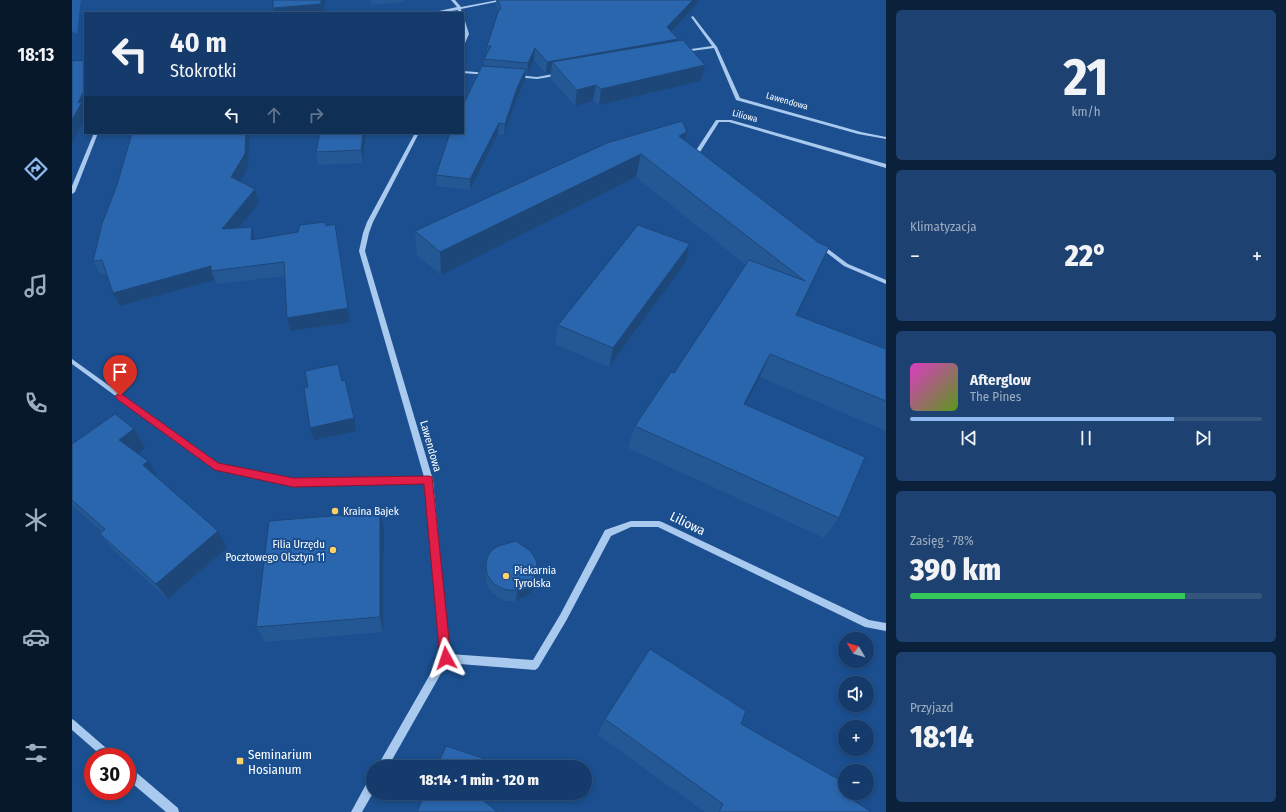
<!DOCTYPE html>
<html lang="pl">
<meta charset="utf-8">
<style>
:root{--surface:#143b6b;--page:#1d4271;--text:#f1f3f6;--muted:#9dadc1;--line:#33557e;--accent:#90b9f0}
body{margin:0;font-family:"Fira Sans Condensed",sans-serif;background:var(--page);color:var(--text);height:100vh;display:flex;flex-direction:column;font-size:15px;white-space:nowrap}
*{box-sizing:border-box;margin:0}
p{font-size:13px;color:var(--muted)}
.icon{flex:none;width:22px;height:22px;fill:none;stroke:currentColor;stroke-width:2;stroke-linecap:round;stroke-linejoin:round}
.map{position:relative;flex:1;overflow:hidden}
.drawer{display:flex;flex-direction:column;gap:10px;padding:10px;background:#0b203b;width:400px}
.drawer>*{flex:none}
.banner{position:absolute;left:12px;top:12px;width:380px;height:122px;border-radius:0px;box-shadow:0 2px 6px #0003,0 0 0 1px var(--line);background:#143b6b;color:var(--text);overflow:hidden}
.needle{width:26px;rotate:308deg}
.buttons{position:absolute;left:766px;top:632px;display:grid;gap:8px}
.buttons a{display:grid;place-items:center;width:36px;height:36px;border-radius:50%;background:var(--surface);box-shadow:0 2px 6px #0003,0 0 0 1px var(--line);font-size:20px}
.speed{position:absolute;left:12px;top:748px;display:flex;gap:8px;font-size:20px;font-weight:700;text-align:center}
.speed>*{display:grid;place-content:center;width:52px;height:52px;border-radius:50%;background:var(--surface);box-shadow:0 2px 6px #0003,0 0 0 1px var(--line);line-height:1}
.speed .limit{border:6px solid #d22;background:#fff;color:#111}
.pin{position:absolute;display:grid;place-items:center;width:34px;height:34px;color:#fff;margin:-41px -17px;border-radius:50% 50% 50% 0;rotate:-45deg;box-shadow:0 0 4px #0007}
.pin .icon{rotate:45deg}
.me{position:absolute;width:44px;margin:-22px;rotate:355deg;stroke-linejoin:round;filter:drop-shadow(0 0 3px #0008)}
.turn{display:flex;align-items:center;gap:14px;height:84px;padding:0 20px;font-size:18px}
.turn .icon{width:52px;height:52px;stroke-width:2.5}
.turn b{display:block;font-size:28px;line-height:34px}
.lanes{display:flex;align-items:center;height:38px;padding:0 20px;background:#0003;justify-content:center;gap:20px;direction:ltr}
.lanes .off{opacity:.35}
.big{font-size:30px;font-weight:800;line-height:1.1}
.drawer .card{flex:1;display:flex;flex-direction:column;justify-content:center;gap:6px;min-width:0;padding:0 14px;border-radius:6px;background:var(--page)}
.drawer .dial{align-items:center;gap:0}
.dial b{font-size:52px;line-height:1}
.song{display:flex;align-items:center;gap:12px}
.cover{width:48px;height:48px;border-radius:6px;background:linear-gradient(135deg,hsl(310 70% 55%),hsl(90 70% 35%))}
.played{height:4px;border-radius:2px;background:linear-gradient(90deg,var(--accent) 75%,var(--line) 75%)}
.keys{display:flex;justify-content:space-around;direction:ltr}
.heat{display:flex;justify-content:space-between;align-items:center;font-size:22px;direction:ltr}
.charge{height:6px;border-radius:3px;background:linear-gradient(90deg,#34c759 78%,var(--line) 0)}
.trip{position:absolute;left:294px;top:760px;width:226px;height:40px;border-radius:20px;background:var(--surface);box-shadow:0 2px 6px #0003,0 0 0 1px var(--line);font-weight:800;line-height:40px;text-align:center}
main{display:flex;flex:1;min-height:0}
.dock{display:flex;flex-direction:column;width:72px;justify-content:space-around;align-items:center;background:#08182b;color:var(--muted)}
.dock .icon{width:28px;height:28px}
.dock .current{color:var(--accent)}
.dock b{font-size:18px;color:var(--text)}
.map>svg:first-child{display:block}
.green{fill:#2461a8}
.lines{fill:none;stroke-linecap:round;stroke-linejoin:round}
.minor{fill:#a9c9ee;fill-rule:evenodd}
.wall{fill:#245895}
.shaded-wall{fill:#1d4779}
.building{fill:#2a66ad;stroke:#1d4779}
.route{fill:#e11d48;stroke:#92132f}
.poi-dot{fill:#ffd166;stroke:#1b4f8f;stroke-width:1.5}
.labels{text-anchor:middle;stroke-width:4;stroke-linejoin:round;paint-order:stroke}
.far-street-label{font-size:9px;fill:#fff;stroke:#1b4f8f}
.street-label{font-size:11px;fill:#fff;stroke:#1b4f8f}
.poi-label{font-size:11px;fill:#fff;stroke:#1b4f8f;text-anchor:start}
.near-street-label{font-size:13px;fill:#fff;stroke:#1b4f8f}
.near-poi-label{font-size:13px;fill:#fff;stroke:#1b4f8f;text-anchor:start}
</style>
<main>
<nav class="dock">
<b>18:13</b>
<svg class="icon current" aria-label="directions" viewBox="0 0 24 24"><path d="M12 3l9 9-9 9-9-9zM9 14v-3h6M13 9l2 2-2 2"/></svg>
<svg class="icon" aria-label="music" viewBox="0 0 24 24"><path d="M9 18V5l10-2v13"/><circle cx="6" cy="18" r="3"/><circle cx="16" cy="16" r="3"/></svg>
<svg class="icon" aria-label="phone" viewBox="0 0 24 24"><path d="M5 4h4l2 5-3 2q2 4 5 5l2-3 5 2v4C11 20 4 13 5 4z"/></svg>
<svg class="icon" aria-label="climate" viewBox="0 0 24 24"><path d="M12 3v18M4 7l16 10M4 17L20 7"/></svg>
<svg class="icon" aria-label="car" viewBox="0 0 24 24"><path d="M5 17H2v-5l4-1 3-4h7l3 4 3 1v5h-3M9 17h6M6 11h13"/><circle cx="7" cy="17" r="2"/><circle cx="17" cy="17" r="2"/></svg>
<svg class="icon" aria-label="filters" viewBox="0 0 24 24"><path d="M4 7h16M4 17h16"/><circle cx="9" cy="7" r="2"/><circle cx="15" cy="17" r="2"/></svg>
</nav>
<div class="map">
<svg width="814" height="812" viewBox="0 0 814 812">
<rect width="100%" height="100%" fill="#1b4f8f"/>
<polygon class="green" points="0,0 9,0 5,33 0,32"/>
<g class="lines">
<g class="minor">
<polygon points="379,0 383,0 389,7 426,0 434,0 389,9 390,13 386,13 386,10 366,13 358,13 385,7"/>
<polygon points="621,16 645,47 668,98 789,132 814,137 814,139 786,134 664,100 642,48 612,52 610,51 612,50 640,46 619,17"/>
<polygon points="391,20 393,21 397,34 393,43 391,44 391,39 393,34 391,27"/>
<polygon points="391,71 416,73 418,74 416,75 391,73"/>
<polygon points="487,73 489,74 489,75 465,79 444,77 442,76 444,75 465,77"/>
<polygon points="644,120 659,120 814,164 814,168 657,122 647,122 628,152 634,157 630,158 623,152"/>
<polygon points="22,133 26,133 3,192 0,194 0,186"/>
<polygon points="343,133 347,133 301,222 297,233 293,251 361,480 377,654 461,660 488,615 533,530 559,521 587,521 590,522 797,620 814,623 814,631 793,627 586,527 559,527 539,536 494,621 466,668 463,670 375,663 316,767 305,767 368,657 353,483 221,485 143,469 0,364 0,359 145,463 221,479 352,477 287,251 291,233 295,222"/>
<polygon points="748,243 776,264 814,280 814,284 772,266 746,246 746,244"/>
<polygon points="0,719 3,721 41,754 43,757 31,757 0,730"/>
<polygon points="55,767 59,768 106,808 107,812 94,812 55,779"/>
<polygon points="301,778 301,793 290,812 279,812 297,779"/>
</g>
</g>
<g class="wall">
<polygon points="299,0 332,0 332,2 299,5"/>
<polygon points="424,0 626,0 624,5 600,32 606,41 633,65 629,81 527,105 521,101 503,106 478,78 479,73 474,74 462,60 455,75 453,75 453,80 445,98 432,135 426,134 398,190 365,186 364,175 393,101 412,66 412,59 415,54 415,46 426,12 424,3"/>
<polygon points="60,133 178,133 176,168 168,181 183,189 187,203 166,228 180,227 183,240 226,232 254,226 266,238 278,322 219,331 213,276 144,284 143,280 48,306 41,293 35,274 28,274 21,261 45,185"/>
<polygon points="248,133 294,133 291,163 246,165 244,152"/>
<polygon points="613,141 746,271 725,315 814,349 814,431 688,377 674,404 767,518 752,538 556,448 563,426 602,373 674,265 564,177 369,275 345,255 343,231 535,143"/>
<polygon points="613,263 537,367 483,344 486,325"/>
<polygon points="0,444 73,448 65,453 76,461 87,479 155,548 96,599 41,550 28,534 30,532 0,505"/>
<polygon points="312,529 311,632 193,642 184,627"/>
<polygon points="414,566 462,588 458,594 444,601 435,601 427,598 419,592 415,585 414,577"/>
<polygon points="533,719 669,724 781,800 799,812 633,812 526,735"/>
</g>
<g class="shaded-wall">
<polygon points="249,0 253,0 252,13 202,13 201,8"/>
<polygon points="621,0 626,0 624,5 593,39 595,27"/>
<polygon points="606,39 604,51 480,62 479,73 474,74 475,62"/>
<polygon points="463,48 462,60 455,75 456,63"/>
<polygon points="633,65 629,81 527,105 529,89"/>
<polygon points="454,69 453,80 445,98 432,135 433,124 445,88"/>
<polygon points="524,85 521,101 503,106 505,90"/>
<polygon points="13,89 13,119 0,143 0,120 6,103"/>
<polygon points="427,123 426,134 398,190 398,179"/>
<polygon points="615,132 610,155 607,136"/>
<polygon points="174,133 178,133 176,168 163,190 159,177"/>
<polygon points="291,133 294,133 291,163 289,150"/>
<polygon points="569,154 564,177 369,275 368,252"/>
<polygon points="183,189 187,203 154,243 150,229"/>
<polygon points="263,224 278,322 219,331 215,318"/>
<polygon points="180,227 183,240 179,240"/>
<polygon points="618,244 613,263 537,367 541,348"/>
<polygon points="757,247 746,271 714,339 724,315"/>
<polygon points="139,266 139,271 143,280 48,306 41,293"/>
<polygon points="698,354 688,377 662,426 672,404"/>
<polygon points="282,418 284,431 242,440 238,428"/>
<polygon points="62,429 73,448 59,459 47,440"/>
<polygon points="76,461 87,479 82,483 71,465"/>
<polygon points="308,512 312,529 311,632 308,617"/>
<polygon points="146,531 155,548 96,599 84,584"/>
<polygon points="463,577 462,588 458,594 444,601 445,590"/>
</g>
<g class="building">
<polygon points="201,0 249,0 249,4 201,8"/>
<polygon points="426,0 621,0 595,27 606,39 475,62 463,48 456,63 412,59 419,46 415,46 427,9 429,9"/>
<polygon points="611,40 633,65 529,89 524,85 505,90 480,62"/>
<polygon points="13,60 13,89 6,103 10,102 0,120 0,61"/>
<polygon points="410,66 454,69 445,88 433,124 427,123 398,179 364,175 378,133 391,133 391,101 393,101"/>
<polygon points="610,121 615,132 607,136 747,243 757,247 724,315 814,349 814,401 698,354 672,404 793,457 767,518 563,426 599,372 602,373 677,260 733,281 569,154 368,252 343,231 535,143"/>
<polygon points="60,133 174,133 173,154 159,177 183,189 150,229 180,227 179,240 226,232 228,225 253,222 254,226 263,224 276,308 215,318 212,262 139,271 139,266 41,293 30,260 21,261 30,224 45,185"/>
<polygon points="248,133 291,133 289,150 244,152"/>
<polygon points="566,225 618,244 541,348 486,325"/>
<polygon points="266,364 270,381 273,380 282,418 238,428 232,388 236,387 233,371"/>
<polygon points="43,414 62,429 47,440 76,461 71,465 146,531 84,584 28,534 33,529 0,500 0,444"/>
<polygon points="308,512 308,617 184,627 197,521"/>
<polygon points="444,541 457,550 462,556 465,563 463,577 459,583 445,590 435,590 427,587 420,582 415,574 414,566 415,558 419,551 426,546"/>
<polygon points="578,649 674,711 669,724 773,783 773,793 784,793 781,800 799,812 647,812 651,804 533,719"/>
<polygon points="374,746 416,760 415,767 365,767"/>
<polygon points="353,793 412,793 411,800 425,812 345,812"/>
</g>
<polygon class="route" points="48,393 146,463 221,478 357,476 360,477 379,658 378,663 374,664 369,663 368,658 352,484 221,487 143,470 45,399 43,396"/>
<g class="poi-dot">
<circle cx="263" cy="511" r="4"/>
<circle cx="261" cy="550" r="4"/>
<circle cx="434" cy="576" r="4"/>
<rect x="164" y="757" width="8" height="8" rx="2"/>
</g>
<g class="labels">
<g class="far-street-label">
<text transform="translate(715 101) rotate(16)" y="3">Lawendowa</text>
<text transform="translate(673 116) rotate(15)" y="3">Liliowa</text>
</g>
<g class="street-label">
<text transform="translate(359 446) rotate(74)" y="4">Lawendowa</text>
</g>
<g class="poi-label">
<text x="271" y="515">Kraina Bajek</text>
<text x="253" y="548" text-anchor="end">Filia Urzędu<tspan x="253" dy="13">Pocztowego Olsztyn 11</tspan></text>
<text x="442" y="574">Piekarnia<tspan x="442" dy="13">Tyrolska</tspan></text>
</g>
<g class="near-street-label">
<text transform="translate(616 523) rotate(26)" y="5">Liliowa</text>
</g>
<g class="near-poi-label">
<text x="176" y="759">Seminarium<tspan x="176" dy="15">Hosianum</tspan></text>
</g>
</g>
</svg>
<div class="buttons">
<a><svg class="needle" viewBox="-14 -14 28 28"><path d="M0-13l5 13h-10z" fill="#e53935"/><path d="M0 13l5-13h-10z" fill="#9dadc1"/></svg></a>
<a><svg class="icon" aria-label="sound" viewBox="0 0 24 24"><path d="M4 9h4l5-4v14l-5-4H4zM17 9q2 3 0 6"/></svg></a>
<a>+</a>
<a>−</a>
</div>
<div class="speed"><div class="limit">30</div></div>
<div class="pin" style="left:48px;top:396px;background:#d93025"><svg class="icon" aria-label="arrive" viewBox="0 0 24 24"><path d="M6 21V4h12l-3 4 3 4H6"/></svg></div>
<svg class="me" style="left:374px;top:658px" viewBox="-20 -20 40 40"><path d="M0-17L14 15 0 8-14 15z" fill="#e11d48" stroke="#fff" stroke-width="4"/></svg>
<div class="trip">18:14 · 1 min · 120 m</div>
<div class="banner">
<div class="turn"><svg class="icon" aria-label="left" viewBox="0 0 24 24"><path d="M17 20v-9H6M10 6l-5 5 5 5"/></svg><div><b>40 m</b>Stokrotki</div></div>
<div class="lanes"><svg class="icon" aria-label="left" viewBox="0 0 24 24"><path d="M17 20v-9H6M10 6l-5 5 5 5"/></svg><svg class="icon off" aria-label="ahead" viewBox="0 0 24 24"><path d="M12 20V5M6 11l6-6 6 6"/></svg><svg class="icon off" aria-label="right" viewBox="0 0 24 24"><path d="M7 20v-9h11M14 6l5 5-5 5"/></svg></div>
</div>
</div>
<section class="drawer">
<div class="card dial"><b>21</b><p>km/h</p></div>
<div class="card"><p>Klimatyzacja</p>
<div class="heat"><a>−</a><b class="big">22°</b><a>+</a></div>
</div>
<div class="card">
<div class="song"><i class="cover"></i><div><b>Afterglow</b><p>The Pines</p></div></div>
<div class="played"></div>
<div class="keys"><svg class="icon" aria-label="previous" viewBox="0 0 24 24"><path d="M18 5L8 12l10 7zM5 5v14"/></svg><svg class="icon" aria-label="pause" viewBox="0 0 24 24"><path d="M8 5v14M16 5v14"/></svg><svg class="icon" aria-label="next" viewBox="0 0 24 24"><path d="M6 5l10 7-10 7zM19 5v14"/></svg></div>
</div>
<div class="card"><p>Zasięg · 78%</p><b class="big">390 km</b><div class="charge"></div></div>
<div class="card"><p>Przyjazd</p><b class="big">18:14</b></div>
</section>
</main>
